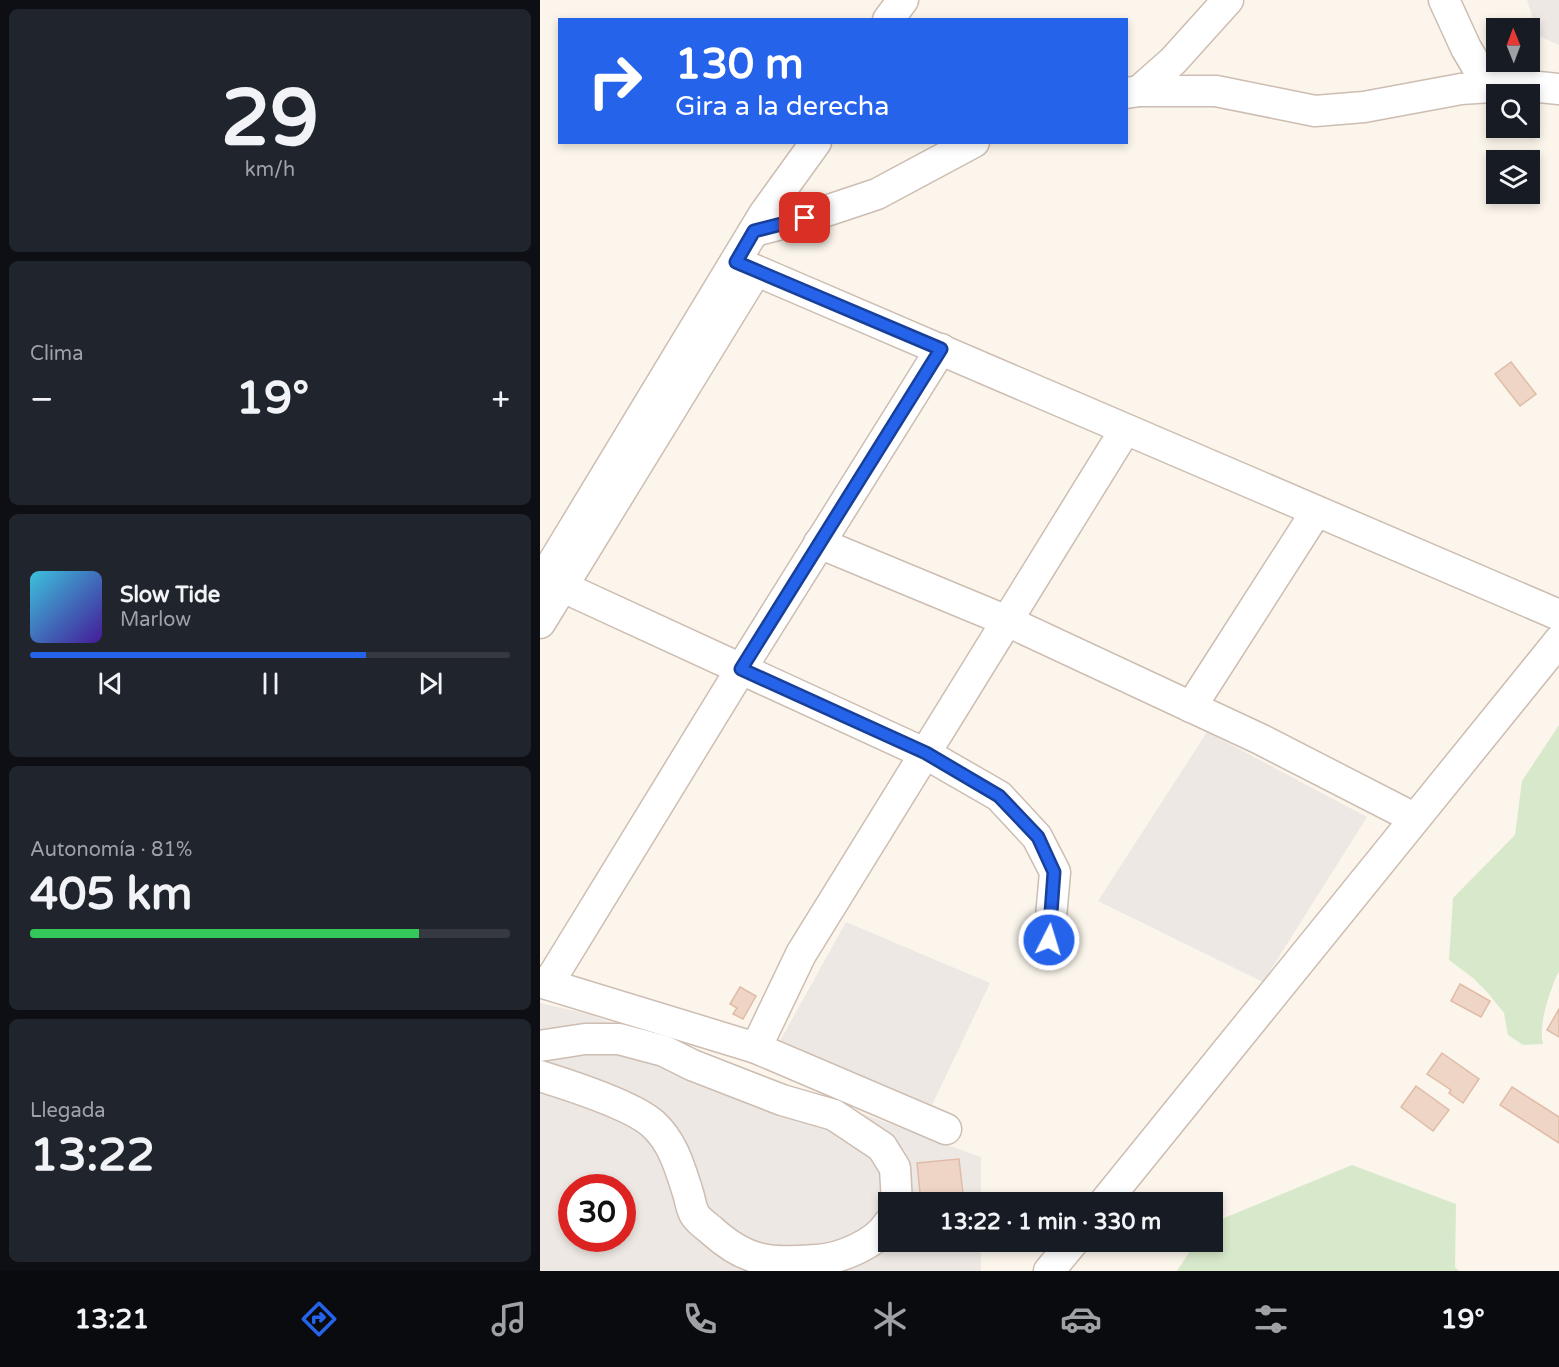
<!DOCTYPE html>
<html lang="es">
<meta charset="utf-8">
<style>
:root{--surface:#171b24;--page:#20242c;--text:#f1f3f6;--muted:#9ea1a6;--line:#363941;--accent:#2563eb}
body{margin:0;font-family:"Varela Round",sans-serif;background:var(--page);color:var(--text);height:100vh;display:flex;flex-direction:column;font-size:22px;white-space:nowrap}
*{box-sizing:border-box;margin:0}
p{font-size:20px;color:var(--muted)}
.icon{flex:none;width:33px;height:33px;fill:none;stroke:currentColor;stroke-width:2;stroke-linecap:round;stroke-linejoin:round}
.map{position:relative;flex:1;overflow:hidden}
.side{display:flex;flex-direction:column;gap:9px;padding:9px;background:#0d0f14;width:540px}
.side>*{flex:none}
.guide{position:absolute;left:18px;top:18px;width:570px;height:126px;border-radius:0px;box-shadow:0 3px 9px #0003;background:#2563eb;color:#fff;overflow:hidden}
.needle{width:39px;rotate:359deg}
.tools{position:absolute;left:946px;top:18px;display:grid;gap:12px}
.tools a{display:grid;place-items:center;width:54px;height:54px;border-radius:0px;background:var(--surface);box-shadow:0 3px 9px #0003;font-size:30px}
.speed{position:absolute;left:18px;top:1174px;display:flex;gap:12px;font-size:30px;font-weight:700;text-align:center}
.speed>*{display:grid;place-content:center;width:78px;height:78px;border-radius:50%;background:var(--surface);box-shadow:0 3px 9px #0003;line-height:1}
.speed .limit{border:9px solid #d22;background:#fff;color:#111}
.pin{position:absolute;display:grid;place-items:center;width:51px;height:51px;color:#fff;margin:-26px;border-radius:12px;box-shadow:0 3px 9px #0006}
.me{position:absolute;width:66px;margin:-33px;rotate:5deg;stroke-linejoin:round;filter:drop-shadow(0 0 4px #0008)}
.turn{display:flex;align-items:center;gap:21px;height:126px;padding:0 18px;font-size:27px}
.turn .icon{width:78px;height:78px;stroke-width:2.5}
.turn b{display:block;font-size:42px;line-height:51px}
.big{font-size:45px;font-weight:700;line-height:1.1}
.side .widget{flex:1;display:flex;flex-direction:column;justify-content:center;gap:9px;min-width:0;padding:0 21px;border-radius:9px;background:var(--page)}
.side .dial{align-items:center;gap:0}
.dial b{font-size:78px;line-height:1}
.song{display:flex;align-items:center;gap:18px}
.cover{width:72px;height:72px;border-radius:9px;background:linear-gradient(135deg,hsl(190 70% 55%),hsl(260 70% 35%))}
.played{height:6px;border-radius:3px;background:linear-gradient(90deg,var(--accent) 70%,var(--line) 70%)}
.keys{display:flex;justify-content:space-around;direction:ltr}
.heat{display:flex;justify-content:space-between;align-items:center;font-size:33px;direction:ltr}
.charge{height:9px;border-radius:4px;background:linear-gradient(90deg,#34c759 81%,var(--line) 0)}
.trip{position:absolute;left:338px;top:1192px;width:345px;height:60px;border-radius:0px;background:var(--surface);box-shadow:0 3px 9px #0003;font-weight:700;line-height:60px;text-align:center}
.menu{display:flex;height:96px;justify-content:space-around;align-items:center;background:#090b0e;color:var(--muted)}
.menu .icon{width:42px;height:42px}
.menu .active{color:var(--accent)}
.menu b{font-size:27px;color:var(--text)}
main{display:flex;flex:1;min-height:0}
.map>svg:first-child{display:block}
.industrial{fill:#ede8e3;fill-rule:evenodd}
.green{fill:#d7e9ca}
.building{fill:#efd5c5;stroke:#e0bca7;stroke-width:1.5}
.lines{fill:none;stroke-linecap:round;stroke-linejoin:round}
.minor-casing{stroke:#cdbdb2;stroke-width:33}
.minor{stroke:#fff;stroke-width:30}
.route-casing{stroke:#184099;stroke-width:15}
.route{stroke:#2563eb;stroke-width:10}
</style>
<main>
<section class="side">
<div class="widget dial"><b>29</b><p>km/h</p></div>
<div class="widget"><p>Clima</p>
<div class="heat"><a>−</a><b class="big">19°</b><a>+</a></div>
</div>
<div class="widget">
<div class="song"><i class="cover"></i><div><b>Slow Tide</b><p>Marlow</p></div></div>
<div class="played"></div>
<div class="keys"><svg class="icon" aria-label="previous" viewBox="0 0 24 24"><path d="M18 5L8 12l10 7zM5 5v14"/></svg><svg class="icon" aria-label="pause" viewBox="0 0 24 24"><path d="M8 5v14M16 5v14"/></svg><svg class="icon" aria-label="next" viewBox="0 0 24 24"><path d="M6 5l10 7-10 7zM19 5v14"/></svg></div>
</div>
<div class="widget"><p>Autonomía · 81%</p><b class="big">405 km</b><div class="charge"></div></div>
<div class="widget"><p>Llegada</p><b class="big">13:22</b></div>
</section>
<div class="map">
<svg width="1019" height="1271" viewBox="0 0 1019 1271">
<rect width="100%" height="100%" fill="#fbf5eb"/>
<g class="industrial">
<polygon points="987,0 1019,0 1019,45 999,36"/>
<polygon points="667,732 827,817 723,982 558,901"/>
<polygon points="306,922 450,983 392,1105 240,1041"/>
<path d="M0 1003 48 1014 441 1157V1203H348V1242H441V1271H0ZM32 1188H82V1239H32Z"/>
</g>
<g class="green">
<path d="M1019 725V971C1010 989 998 1025 1003 1044L983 1045 968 1035 964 1013 948 993 933 978 909 960 913 898 975 835 982 781Z"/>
<polygon points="812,1165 916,1204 915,1267 919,1271 637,1271 656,1242 672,1242 672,1223"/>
</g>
<g class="building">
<polygon points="971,362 996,394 980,406 955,374"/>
<polygon points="920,984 950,1001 941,1017 911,1001"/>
<polygon points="200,987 216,996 203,1019 193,1014 197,1008 190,1004"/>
<polygon points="1019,1009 1019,1037 1007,1030"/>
<polygon points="902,1053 939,1079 923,1103 909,1093 911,1090 887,1074"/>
<polygon points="876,1086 909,1110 893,1131 861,1107"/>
<polygon points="972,1087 1019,1117 1019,1143 960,1105"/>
<polygon points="419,1159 424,1203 381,1203 377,1163"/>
</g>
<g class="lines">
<g class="minor-casing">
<g id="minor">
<polyline points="904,0 926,48 949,87"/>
<polyline points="348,20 363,0"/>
<polyline points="599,91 633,61 688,0"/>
<polyline points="586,93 599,91 676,91 775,111 824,107 921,89 981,85 1019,89"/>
<polyline points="214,231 265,218 337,194 434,142"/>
<polyline points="196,262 1019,615"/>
<polyline points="279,543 467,621 720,739 874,818"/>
<polyline points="5,577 36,593 386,754 459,796 497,837 515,872 509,940"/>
<polyline points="0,584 224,214 276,142"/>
<polyline points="0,623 216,271"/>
<polyline points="651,707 776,512"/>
<polyline points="0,982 216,1048 406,1129"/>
<polyline points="8,984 201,669 401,349"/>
<polyline points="0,1046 45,1039 79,1039 124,1051 152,1065 242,1100 294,1115 342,1147 355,1168 357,1203"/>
<polyline points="216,1048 261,954 585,430"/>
<path d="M0 1076C29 1085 92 1105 113 1124 133 1142 140 1168 148 1193 150 1199 151 1209 155 1215 158 1220 166 1226 171 1230 207 1263 230 1263 277 1260 299 1259 336 1244 348 1224"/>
<polyline points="564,1203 1019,641"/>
<polyline points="509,1271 533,1242"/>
</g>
</g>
<use href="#minor" class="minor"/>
</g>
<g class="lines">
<g class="route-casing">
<polyline id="route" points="265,218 214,231 196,262 401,349 201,669 386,753 459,796 498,837 514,872 509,940"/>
</g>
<use href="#route" class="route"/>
</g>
</svg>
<div class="tools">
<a><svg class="needle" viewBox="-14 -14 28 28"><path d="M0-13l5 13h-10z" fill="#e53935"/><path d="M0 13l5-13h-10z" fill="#9ea1a6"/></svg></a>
<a><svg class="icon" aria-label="search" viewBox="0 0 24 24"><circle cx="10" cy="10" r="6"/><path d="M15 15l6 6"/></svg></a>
<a><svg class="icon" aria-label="layers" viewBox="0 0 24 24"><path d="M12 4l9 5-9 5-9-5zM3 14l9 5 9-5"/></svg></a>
</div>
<div class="speed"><div class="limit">30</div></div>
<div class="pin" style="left:265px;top:218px;background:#d93025"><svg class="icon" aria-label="arrive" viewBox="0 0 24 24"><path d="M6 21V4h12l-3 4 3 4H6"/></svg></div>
<svg class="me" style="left:509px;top:940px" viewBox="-20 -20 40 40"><circle r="17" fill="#2563eb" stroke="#fff" stroke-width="3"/><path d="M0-11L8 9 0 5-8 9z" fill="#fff"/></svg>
<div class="trip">13:22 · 1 min · 330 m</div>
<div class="guide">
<div class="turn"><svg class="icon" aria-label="right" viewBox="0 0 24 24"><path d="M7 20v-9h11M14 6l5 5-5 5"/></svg><div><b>130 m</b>Gira a la derecha</div></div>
</div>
</div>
</main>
<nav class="menu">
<b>13:21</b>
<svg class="icon active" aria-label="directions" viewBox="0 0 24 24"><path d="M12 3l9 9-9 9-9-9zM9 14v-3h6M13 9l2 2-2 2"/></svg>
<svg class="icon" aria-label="music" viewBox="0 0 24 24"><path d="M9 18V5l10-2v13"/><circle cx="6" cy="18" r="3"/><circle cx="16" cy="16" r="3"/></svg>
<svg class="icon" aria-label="phone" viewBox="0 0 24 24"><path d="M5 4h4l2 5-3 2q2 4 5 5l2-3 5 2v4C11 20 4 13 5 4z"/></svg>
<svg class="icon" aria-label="climate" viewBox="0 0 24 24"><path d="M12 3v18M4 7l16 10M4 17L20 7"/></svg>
<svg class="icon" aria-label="car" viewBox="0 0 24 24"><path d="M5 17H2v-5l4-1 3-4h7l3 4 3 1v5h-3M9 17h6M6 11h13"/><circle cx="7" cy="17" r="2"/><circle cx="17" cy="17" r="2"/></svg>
<svg class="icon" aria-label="filters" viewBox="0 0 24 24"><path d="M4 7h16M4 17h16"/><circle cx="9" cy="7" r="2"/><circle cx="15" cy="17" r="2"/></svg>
<b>19°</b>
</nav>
